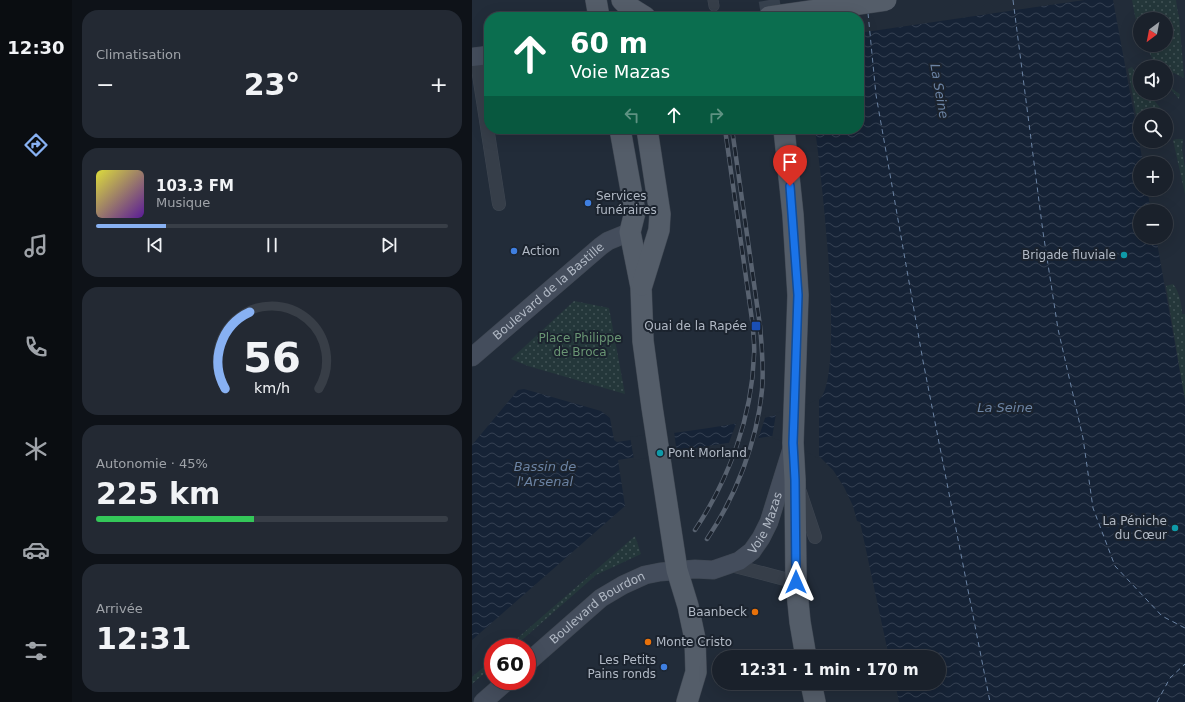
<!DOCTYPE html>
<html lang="fr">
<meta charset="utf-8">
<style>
:root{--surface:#1a212b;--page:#232933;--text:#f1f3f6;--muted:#9fa3a9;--line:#383e47;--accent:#88b1f3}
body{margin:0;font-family:"DejaVu Sans",sans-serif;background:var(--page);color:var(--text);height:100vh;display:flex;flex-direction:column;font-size:15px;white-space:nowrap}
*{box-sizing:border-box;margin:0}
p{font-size:13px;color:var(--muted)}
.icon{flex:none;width:22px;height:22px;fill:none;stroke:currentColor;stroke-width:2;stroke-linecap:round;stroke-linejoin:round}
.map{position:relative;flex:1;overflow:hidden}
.drawer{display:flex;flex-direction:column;gap:10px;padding:10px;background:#0e1218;width:400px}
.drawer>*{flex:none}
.guide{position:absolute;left:12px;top:12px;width:380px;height:122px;border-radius:16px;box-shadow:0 4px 16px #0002,0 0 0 1px var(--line);background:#0b6e4f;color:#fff;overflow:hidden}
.needle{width:26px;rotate:212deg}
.buttons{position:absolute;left:661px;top:12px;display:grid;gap:8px}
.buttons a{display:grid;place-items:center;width:40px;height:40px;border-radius:50%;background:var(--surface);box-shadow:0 4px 16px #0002,0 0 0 1px var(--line);font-size:20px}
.speed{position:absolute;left:12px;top:638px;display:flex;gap:8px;font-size:20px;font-weight:700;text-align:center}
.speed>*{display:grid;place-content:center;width:52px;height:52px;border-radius:50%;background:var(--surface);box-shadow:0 4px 16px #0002,0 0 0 1px var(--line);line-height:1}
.speed .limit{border:6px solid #d22;background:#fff;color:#111}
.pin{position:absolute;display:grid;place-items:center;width:34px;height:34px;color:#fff;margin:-41px -17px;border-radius:50% 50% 50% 0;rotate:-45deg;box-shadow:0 0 4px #0007}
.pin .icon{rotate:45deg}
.me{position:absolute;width:44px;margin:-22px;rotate:0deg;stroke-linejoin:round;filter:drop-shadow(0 0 3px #0008)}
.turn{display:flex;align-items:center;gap:14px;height:84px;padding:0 20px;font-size:18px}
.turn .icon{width:52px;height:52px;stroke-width:2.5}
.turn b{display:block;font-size:28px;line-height:34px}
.lanes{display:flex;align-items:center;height:38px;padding:0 20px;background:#0003;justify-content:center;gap:20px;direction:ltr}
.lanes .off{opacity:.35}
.big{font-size:30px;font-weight:600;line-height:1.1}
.drawer .tile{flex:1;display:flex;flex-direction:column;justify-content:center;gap:6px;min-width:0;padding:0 14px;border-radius:16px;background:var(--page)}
.drawer .dial{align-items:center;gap:0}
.dial svg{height:104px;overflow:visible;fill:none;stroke:var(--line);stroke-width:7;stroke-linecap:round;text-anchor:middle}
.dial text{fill:var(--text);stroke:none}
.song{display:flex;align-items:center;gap:12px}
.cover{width:48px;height:48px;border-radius:6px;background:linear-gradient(135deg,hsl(60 70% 55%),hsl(270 70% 35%))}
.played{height:4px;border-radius:2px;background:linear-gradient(90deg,var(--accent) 20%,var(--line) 20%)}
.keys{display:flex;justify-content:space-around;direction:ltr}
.heat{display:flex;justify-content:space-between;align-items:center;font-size:22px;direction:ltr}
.charge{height:6px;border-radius:3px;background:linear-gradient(90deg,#34c759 45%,var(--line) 0)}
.trip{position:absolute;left:240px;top:650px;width:234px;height:40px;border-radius:20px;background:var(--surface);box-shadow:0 4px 16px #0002,0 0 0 1px var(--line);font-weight:600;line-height:40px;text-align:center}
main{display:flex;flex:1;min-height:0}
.tab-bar{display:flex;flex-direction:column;width:72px;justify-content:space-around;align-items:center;background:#0a0d11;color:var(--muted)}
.tab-bar .icon{width:28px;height:28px}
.tab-bar .selected{color:var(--accent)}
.tab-bar b{font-size:18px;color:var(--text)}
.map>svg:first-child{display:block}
.grass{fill:url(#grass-dots)}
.water{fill:url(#water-waves)}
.pier{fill:#222c39}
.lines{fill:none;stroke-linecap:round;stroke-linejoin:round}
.ferry{stroke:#6b83a3;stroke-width:1;stroke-dasharray:5 4;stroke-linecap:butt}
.primary-tunnel{stroke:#37414e;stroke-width:21;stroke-dasharray:21 10;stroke-linecap:butt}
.pedestrian-casing{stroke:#3f4752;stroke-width:11}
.minor-casing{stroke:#3f4752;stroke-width:14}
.secondary-casing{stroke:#3f4752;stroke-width:19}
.primary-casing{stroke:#3f4752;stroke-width:22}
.pedestrian{stroke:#363e49;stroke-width:10}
.minor{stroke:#363e49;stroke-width:13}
.secondary{stroke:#444d5c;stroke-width:18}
.primary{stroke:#545d69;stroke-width:21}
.rail-casing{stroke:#586270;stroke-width:4.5}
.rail{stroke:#1b232e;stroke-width:3;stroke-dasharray:9;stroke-linecap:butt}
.primary-bridge-casing{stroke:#3f4752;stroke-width:22;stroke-linecap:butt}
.primary-bridge{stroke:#545d69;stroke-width:21}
.route-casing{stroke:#114b97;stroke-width:10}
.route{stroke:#1a73e8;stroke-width:7}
.shop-dot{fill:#3f7fe0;stroke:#1b232e;stroke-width:1.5}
.culture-dot{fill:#0f9aa8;stroke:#1b232e;stroke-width:1.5}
.transit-dot{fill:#1a4fb4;stroke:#1b232e;stroke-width:1.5}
.food-dot{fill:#e8710a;stroke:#1b232e;stroke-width:1.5}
.labels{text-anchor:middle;stroke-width:4;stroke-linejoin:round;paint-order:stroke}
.poi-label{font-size:12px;fill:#b1b9c5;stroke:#1b232e;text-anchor:end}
.street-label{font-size:12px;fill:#b1b9c5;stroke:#1b232e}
.park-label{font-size:12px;fill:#699573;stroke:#1b232e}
.water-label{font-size:13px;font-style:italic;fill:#6b83a3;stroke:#1b232e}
</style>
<main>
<nav class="tab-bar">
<b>12:30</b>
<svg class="icon selected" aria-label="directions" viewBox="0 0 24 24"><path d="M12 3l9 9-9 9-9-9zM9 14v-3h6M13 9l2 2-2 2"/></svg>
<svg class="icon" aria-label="music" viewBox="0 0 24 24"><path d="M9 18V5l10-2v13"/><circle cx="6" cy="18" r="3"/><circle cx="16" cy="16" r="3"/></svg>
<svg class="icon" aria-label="phone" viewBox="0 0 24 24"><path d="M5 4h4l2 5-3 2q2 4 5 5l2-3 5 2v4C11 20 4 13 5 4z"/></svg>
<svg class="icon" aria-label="climate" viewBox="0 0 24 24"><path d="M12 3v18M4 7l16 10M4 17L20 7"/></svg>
<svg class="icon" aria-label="car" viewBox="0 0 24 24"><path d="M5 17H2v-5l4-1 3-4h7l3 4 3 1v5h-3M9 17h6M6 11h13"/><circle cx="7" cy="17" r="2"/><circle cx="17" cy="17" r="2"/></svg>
<svg class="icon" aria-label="filters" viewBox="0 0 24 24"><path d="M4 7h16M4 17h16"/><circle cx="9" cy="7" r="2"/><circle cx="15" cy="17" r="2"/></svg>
</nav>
<section class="drawer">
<div class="tile"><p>Climatisation</p>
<div class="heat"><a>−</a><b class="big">23°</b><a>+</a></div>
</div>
<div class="tile">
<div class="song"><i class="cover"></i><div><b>103.3 FM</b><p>Musique</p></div></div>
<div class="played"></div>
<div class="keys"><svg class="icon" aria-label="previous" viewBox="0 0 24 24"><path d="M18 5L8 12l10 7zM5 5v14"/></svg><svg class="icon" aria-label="pause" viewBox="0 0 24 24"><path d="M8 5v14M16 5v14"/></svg><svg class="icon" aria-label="next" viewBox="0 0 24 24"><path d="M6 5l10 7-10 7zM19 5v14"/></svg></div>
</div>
<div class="tile dial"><svg viewBox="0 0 100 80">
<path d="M14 69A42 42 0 1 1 86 69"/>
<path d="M14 69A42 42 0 0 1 33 10" stroke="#88b1f3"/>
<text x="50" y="56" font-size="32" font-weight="700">56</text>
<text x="50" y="72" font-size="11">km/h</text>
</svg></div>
<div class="tile"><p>Autonomie · 45%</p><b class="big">225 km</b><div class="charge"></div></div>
<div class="tile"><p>Arrivée</p><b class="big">12:31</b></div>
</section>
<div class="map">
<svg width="713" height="702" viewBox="0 0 713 702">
<defs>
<pattern id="grass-dots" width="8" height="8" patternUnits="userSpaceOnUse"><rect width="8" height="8" fill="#24373a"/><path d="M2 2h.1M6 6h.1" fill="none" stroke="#415255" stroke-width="1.8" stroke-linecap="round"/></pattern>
<pattern id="water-waves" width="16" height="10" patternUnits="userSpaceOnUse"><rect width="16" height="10" fill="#162336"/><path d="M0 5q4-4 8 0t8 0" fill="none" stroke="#364152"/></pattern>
</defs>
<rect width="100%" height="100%" fill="#222c39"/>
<g class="grass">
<path d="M660 0H704L706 14 707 15 712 78 702 73C689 79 699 89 708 94L707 99 694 84V67H684L674 45H694V19H668V26H665Z"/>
<polygon points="660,67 668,81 668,93 676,93 694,115 668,115 668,137 656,69"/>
<polygon points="705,139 711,139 710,150 713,167 713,194 701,140"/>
<path d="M701 284C707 291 710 305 710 314H713V401L694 286Z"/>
<polygon points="102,301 137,308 153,394 56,366 39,359"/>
<polygon points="163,536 169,554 124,575 42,647 35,647"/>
<polygon points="21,659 21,666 0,684 0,677"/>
</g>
<path class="water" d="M328 0H641L671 163H668V189H675L679 211H668V237H684L713 401V702H427L423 683H467V657H417L388 522 385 521 381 506 372 487 361 470 347 456 300 436 146 460 153 506 0 640V445L46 390 52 389 129 411 138 418 142 440 145 442C167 439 192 434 216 431 256 425 297 420 334 405 338 404 345 402 348 399 373 371 349 173 343 129H387V17Z"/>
<g class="pier">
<polygon points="326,0 613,0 387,33 387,17 328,17"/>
<polygon points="347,396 347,459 325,446 300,438 304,413 336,404 346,399"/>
<polygon points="294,415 286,440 256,445 265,421"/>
<polygon points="202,431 205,453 162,460 158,437"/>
</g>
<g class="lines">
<g class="ferry">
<polyline points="541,0 571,232 586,329 611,438 621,508 643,566 690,616 713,628"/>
<polyline points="396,13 404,95 451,361 518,702"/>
<polyline points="685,702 698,678 713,664"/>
</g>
<polyline class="primary-tunnel" points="297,0 300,17"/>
<g class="pedestrian-casing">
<polyline id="pedestrian" points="241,0 242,6"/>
</g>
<g class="minor-casing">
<g id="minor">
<polyline points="4,56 27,204"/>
<polyline points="328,492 343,537"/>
<polyline points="259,565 324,582"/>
</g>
</g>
<g class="secondary-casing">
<g id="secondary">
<polyline points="0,57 17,55"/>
<path id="s1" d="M0 357 129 246 136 241 158 232"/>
<path id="s2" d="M55 663 129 598 151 585 173 575 188 572 223 569 241 570 267 561 280 551 289 538 297 522 320 448"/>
<polyline points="11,702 35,681"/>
</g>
</g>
<g class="primary-casing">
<g id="primary">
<polyline points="124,0 127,17"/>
<polyline points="150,0 157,7 173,17"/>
<polyline points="148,129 163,212 158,232 169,287 171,341 180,407 205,570 216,606 223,639 224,672 215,702"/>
<polyline points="312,129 321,215 326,295 321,443 323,480 324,582 328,622 334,657"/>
<polyline points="170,285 187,230 188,214 175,129"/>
<polyline points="339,683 343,702"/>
</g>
</g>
<use href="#pedestrian" class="pedestrian"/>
<use href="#minor" class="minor"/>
<use href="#secondary" class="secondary"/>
<use href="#primary" class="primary"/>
<g class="rail-casing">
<g id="rail">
<path d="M223 530C257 479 280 417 282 355 283 345 281 336 281 327L253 129"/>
<path d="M235 539C264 496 285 442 290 390 292 369 290 348 288 326L260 129"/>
</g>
</g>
<use href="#rail" class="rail"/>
<g class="primary-bridge-casing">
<polyline id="primary-bridge" points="297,17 414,0"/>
</g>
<use href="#primary-bridge" class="primary-bridge"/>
</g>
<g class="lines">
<g class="route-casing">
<polyline id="route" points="318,186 326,295 321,443 323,480 324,582"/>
</g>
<use href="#route" class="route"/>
</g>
<g class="shop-dot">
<circle cx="116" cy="203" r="4"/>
<circle cx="42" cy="251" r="4"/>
<circle cx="192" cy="667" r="4"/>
</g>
<g class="culture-dot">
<circle cx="652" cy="255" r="4"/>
<circle cx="188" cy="453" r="4"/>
<circle cx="703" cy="528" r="4"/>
</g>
<rect class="transit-dot" x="279" y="321" width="10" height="10" rx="2"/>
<g class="food-dot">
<circle cx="283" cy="612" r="4"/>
<circle cx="176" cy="642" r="4"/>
</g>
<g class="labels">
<g class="poi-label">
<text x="124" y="200" text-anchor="start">Services<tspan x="124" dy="14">funéraires</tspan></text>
<text x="50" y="255" text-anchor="start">Action</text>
<text x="644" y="259">Brigade fluviale</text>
<text x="275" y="330">Quai de la Rapée</text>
<text x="196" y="457" text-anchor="start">Pont Morland</text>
<text x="695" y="525">La Péniche<tspan x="695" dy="14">du Cœur</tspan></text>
<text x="275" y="616">Baanbeck</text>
<text x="184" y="646" text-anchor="start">Monte Cristo</text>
<text x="184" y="664">Les Petits<tspan x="184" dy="14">Pains ronds</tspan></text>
</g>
<g class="street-label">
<text dy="4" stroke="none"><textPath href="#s1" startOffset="101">Boulevard de la Bastille</textPath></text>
<text dy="4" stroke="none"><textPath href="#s2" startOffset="292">Voie Mazas</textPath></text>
<text dy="4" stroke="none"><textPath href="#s2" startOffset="90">Boulevard Bourdon</textPath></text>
</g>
<g class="park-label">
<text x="108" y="342">Place Philippe<tspan x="108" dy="14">de Broca</tspan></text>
</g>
<g class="water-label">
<text transform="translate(468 91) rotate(80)" y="5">La Seine</text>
<text x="533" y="412">La Seine</text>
<text x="73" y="471">Bassin de<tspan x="73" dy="15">l'Arsenal</tspan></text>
</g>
</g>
</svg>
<div class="buttons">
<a><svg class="needle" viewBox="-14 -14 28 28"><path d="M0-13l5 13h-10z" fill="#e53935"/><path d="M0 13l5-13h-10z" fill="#9fa3a9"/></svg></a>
<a><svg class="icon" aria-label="sound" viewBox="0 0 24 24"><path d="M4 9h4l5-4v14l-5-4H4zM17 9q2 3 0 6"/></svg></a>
<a><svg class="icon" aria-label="search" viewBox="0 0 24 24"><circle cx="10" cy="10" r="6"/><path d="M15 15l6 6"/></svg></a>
<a>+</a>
<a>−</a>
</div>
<div class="speed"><div class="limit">60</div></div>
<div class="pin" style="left:318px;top:186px;background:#d93025"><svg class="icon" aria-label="arrive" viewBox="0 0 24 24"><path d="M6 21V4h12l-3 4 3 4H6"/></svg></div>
<svg class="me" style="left:324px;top:582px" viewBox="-20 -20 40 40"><path d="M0-17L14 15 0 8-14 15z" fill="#1a73e8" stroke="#fff" stroke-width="4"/></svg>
<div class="trip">12:31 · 1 min · 170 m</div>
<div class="guide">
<div class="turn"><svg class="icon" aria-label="ahead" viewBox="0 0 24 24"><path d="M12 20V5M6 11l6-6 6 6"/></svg><div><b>60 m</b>Voie Mazas</div></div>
<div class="lanes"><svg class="icon off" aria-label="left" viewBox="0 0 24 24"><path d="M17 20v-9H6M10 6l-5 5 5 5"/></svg><svg class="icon" aria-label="ahead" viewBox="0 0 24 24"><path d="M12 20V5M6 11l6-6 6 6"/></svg><svg class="icon off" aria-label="right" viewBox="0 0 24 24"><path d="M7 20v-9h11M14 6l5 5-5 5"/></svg></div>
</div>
</div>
</main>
